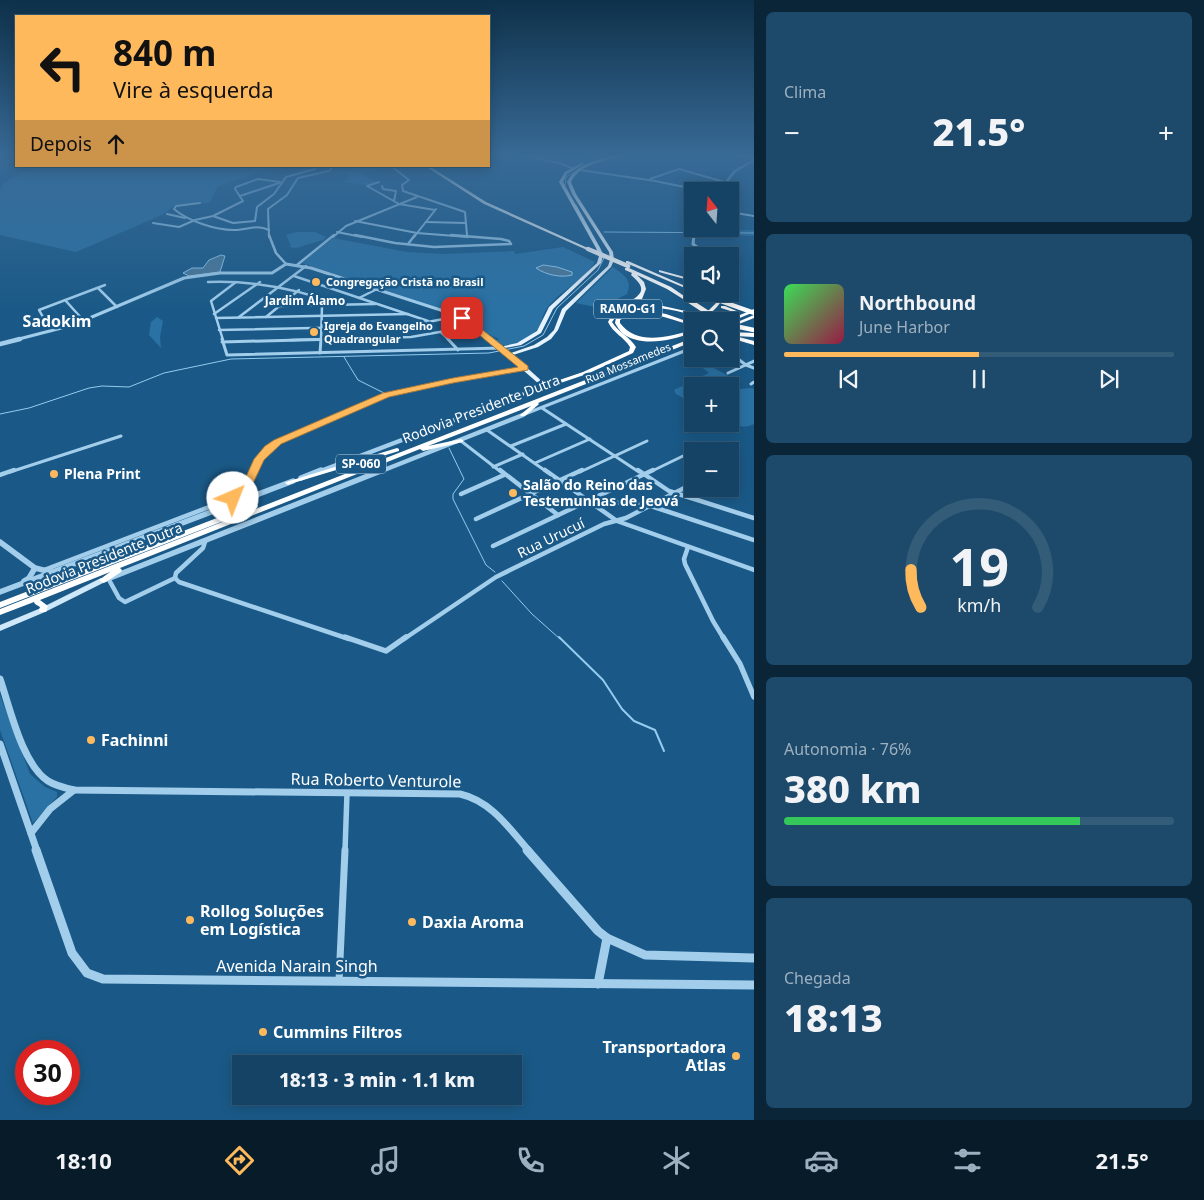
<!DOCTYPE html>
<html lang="pt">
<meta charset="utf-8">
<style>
:root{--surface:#144365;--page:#1d4a6b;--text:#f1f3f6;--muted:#9db0bf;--line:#335c79;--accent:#ffb95d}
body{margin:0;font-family:"Noto Sans",sans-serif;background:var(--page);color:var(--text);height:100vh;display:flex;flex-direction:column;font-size:19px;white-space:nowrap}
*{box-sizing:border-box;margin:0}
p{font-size:16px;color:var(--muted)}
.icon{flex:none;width:28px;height:28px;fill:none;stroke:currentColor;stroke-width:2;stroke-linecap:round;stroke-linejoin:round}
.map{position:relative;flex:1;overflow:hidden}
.side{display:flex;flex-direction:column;gap:12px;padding:12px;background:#0b2538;width:450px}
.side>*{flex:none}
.hud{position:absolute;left:15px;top:15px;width:475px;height:152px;border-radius:0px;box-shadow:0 2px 12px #0003,0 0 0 1px var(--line);background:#ffb95d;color:#111;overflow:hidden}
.needle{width:32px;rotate:343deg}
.fabs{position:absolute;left:684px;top:182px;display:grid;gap:10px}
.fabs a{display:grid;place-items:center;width:55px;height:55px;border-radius:0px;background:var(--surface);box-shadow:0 2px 12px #0003,0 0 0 1px var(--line);font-size:25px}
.speed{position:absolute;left:15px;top:1040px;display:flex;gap:10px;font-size:25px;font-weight:700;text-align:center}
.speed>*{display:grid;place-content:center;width:65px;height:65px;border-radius:50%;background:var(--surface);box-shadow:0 2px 12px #0003,0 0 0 1px var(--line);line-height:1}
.speed .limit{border:8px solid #d22;background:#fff;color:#111}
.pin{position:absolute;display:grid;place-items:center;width:42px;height:42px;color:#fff;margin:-21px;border-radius:10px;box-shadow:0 2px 8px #0006}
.me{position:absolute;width:55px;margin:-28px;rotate:44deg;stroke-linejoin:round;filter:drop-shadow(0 0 4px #0008)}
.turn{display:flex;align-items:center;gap:18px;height:105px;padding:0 15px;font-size:22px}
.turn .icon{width:65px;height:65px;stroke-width:2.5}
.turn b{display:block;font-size:35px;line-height:42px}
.then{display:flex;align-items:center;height:48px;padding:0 15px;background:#0003;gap:10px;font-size:19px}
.big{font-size:38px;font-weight:800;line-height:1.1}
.side .widget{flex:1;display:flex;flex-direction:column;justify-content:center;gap:8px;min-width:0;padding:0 18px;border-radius:8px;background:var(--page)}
.side .dial{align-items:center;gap:0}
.dial svg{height:130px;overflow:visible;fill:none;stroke:var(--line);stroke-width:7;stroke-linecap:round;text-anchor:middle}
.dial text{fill:var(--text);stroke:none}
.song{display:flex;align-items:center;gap:15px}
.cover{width:60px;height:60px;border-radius:8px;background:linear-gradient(135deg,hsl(130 70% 55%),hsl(340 70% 35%))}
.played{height:5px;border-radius:2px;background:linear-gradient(90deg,var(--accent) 50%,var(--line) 50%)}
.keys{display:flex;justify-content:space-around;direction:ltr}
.heat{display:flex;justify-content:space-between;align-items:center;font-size:28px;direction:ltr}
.charge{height:8px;border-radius:4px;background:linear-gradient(90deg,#34c759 76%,var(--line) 0)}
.trip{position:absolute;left:232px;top:1055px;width:290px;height:50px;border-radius:0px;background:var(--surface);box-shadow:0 2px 12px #0003,0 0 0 1px var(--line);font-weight:800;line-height:50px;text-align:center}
.tab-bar{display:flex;height:80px;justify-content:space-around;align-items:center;background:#081b28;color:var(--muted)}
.tab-bar .icon{width:35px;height:35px}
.tab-bar .on{color:var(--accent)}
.tab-bar b{font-size:22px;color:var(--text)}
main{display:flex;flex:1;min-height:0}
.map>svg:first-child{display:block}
.green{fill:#2a72a4}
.water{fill:#4b799a;stroke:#94cbef}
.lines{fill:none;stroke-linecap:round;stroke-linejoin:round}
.stream-far1{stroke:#94cbef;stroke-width:1}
.stream{stroke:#94cbef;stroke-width:2}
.minor-far5{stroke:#a2ceec;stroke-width:2}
.minor-far4{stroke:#a2ceec;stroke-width:2.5}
.minor-far3{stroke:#a2ceec;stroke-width:3}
.minor-far2{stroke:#a2ceec;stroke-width:4.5}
.minor-far1{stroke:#a2ceec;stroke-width:5.5}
.minor{stroke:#a2ceec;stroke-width:7}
.tertiary-far5{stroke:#a2ceec;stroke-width:2.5}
.tertiary-far4{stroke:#a2ceec;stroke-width:3}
.tertiary-far3{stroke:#a2ceec;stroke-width:4.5}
.tertiary-far2{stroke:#a2ceec;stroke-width:5.5}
.tertiary-far1{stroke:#a2ceec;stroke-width:7}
.tertiary{stroke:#a2ceec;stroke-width:9}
.secondary{fill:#cee7f9;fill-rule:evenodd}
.primary{fill:#e7f4ff;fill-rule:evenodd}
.motorway{fill:#fff;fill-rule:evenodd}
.motorway-bridge{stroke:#fff;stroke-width:4.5}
.route{fill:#ffb95d;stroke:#a6783c}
.poi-dot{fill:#ffb95d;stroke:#1a5987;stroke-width:2}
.labels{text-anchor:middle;stroke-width:5;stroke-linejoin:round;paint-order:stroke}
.far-poi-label{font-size:11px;font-weight:bold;fill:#fff;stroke:#1a5987;text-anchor:start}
.far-street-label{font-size:11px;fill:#fff;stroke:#1a5987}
.far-neighbourhood-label{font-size:12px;font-weight:bold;fill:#fff;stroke:#1a5987}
.shield{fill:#1a5987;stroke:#bacddb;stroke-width:1}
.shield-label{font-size:12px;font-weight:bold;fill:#fff}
.street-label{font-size:14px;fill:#fff;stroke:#1a5987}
.poi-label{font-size:14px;font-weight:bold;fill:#fff;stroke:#1a5987;text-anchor:start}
.far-district-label{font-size:16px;font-weight:bold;fill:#fff;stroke:#1a5987}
.near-poi-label{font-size:16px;font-weight:bold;fill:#fff;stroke:#1a5987;text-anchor:start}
.near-street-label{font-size:16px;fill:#fff;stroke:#1a5987}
</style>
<main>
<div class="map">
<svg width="754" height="1120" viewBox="0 0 754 1120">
<rect width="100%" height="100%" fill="#1a5987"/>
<g class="green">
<polygon points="526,155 557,155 567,157 570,155 583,155 584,158 583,162 560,162"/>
<polygon points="33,166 280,166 218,186 209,203 175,205 164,214 76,252 0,235 0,189 3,184"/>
<polygon points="339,166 345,170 363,166 389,167 360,174 376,182 367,185 343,182 349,180 347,174 328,174"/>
<path d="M733 230H754V236C734 235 716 235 696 237L697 232 729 233Z"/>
<polygon points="297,232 315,232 326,237 323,240 296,248 289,247 291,246 286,235"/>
<path d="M333 238 407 252 445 254 514 251 515 254 563 247 595 262C583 282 558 291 546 310 541 317 542 326 536 331 528 339 515 344 505 346L497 341 499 339 488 334 464 316 302 263Z"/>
<path d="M613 267C624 275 633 280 627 294L600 308 576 303Z"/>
<polygon points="157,317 163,321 160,337 161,348 149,335 151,322"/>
<polygon points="690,354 692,356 692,359 697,359 736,380 729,386 692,386 692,403 676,394 674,390 709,373 688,356"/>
<path d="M751 388 754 389V424C745 428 738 427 730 423V390Z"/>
<polygon points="0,695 30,774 45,787 57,792 57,797 33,823 0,730"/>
</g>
<g class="water">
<polygon points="221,255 225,256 220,272 189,276 183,273 192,268 203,268 209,260"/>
<path d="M543 265 557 267 572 272V275C561 278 546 275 536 268Z"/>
</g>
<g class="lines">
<g class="stream-far1">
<polyline points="609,158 619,155"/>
<polyline points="565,186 566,177 584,166"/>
<polyline points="576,205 603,254"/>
<polyline points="604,232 754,233"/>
<polyline points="344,357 358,380 384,393"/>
<polyline points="0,414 29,408 89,388 102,386 129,387 164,373 231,359 489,353 524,346 543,335 557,308 598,270 604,258"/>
<polyline points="449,448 464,479 453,494 453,499 486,565 495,572"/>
<polyline points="502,581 532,614 560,639"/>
</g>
<polyline class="stream" points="559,637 603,680 622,709 634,721 655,730 664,751"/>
<g class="minor-far5">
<polyline points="519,155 559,163 572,168"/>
<polyline points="743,155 754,158"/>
<polyline points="391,166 409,180 402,185 403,191 465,212 467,235"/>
<polyline points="580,170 655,181 704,191"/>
<polyline points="650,179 679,169 728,183"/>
<polyline points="379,182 367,186 399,204 435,210"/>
<polyline points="382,186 383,189 396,191 394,201"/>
<polyline points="240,196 279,183"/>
<path d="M200 203 176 206 174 209C188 221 215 230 234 230 246 230 257 224 269 230"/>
<polyline points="730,212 754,216"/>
<polyline points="167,214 185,218"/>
<polyline points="213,216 233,223 255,221 257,207 274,194 286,177 315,169"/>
<polyline points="355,221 417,233 468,237"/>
<polyline points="426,222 466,223"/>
<polyline points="153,223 179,227 195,220 213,216 243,201 235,189 236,187 258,179 280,182"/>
<polyline points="337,232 362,237"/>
<polyline points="269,237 268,209 287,195 298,178 329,171 334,166"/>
<polyline points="333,237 346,226 417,197"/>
<polyline points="414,237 436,209"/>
</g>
<g class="minor-far4">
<polyline points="269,235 276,253 286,264"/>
<polyline points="355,235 395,243 434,247 511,244 509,241 501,239 451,235"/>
<polyline points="408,244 415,235"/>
<polyline points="297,265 334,235"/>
<polyline points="294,276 428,321"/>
<path d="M208 282C255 280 297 289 341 305"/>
<polyline points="98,288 117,307"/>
<polyline points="359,298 375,290"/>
<polyline points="65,300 84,321"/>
<polyline points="279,306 375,304"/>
<polyline points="214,314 260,282"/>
<polyline points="239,317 306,266"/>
<polyline points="266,317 299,290"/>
<polyline points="216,318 408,314"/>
<polyline points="219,330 407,326 459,316"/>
<polyline points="51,331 39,310 105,285"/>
<polyline points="441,332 449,340"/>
<polyline points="223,340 211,301 236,282"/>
<polyline points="291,340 411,337 474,326"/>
<polyline points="321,340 322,306"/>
</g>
<g class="minor-far3">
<polyline points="222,339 227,355 502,348"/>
<polyline points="448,339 458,350"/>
<polyline points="222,342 338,339"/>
<polyline points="320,353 321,339"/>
<polyline points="730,353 746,365 754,368"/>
<polyline points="707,362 716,359"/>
<polyline points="728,373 754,361"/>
<polyline points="751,384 754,382"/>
<polyline points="542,408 639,472"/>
<polyline points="525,414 692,348"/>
<polyline points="487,430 547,472"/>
<polyline points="461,441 501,472"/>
<polyline points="511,446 566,424"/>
<polyline points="535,463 590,439"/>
<polyline points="493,467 523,454"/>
<polyline points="10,472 121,436"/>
<polyline points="255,472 263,455 278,442 386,395 453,380 525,368"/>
<polyline points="580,472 647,441"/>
<polyline points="650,472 683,456"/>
</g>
<g class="minor-far2">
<polyline points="500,470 558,515"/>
<polyline points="545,470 617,521 754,570"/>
<polyline points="638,470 669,491 754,518"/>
<polyline points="0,475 14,470"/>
<polyline points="461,494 504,475"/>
<polyline points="592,500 651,506 754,540"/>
<polyline points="476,519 582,470"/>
<polyline points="493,546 653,470"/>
<polyline points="688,547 684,559 685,564 713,621 724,639"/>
<polyline points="44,570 238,496 245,492 255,470"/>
<polyline points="108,578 119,598 125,602 175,578"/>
<polyline points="175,578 179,582 349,639"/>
<polyline points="175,578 176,573 203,548 205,542"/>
<polyline points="404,639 496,577 604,524 626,518 692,484"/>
</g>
<g class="minor-far1">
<polyline points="345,637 386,651 406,637"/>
<polyline points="723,637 740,664 754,697"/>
<polyline points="345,851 347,793"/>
</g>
<polyline class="minor" points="339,981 345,850"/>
<g class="tertiary-far5">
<polyline points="719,191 735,171 754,160"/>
<polyline points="694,237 695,229"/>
</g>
<g class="tertiary-far4">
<polyline points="694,235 693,244 708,256"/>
<polyline points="727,300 735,286 730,276"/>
<polyline points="15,340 73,325 184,278 220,273 272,273 286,264 311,268 459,316 492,340"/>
</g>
<g class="tertiary-far3">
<polyline points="491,339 502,348"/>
<polyline points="0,344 20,339"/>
<polyline points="318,472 520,395"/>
<polyline points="379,472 523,415"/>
</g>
<g class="tertiary-far2">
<polyline points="301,478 321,470"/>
<polyline points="0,542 35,568 51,572"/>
<polyline points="110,578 383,470"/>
<polyline points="24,581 29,578 35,568"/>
<polyline points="0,592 293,481"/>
</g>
<g class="tertiary-far1">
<path d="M0 679C10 708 22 764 48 781 56 786 65 788 74 790L460 794C491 801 509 828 529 851"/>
<polyline points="0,744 37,851"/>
<polyline points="31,833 50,809 74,790"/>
</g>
<g class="tertiary">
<polyline points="36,850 72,953 87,973 103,979 754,985"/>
<polyline points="527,850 598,931 607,938 645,955 754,958"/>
<polyline points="598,984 607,938"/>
</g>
<polygon class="secondary" points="101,578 103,578 106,580 105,582 45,612 0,631 0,625 41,608"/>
<g class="primary">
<path d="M621 155H624C606 162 581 162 571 182L576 194 613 252 614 260 611 267 566 311 558 330 551 339 538 347 513 355 545 384 529 392H525V390L539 384 507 356 506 353 508 352 511 353 534 345 547 337 554 330 562 309 608 266 610 260 609 252 572 194 567 182C577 162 601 159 621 155Z"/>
<polygon points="583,162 584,164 567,174 563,182 600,248 603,256 601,263 553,309 541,333 521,345 500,349 500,347 517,343 537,331 549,307 597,263 599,256 596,248 559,182 565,172"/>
</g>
<g class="motorway">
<polygon points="425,166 429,166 486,202 590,249 587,250 484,204"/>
<polygon points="628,261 692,289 692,291 626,263 626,261"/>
<path d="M625 268H629L671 287 687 298 683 299 667 289 637 275 644 282 646 289 642 299 629 306 649 305 663 306 699 314 709 310 716 303 714 294H718L720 303C713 313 705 318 692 317V315C675 310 631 300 617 315 615 317 614 320 612 322 618 332 630 337 636 347L633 353 587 374 522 396H518V394L583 372 629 351 630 347C624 337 613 333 608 322L613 313 625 307 624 305C641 295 649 290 631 275L632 273 625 270Z"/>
<polygon points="659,270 692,279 692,281 659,272"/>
<polygon points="721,306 725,306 739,312 737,313 721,308"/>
<polygon points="754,309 754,312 730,322 726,321"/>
<path d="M645 310 666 314 692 323V325C667 320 646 305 620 320V323C637 346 668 337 692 330V333C672 340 641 348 622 333 619 330 617 326 615 323L616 318C626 313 634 311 645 310Z"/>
<polygon points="754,315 754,318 739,324 735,323"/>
<polygon points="730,332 754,333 754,337 735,336 754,341 754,345 730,338"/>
<polygon points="690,339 692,339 692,342 538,403 539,404 538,405 525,416 521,416 520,415 531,406 428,446 461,439 463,440 463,442 423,451 420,449 120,568 122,570 121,572 106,582 103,583 99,580 110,572 40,600 48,606 46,612 40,612 39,610 40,607 35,604 34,602 0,615 0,609"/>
<polygon points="397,448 399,449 399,451 290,484 288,485 285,483 286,482"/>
<polygon points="253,504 257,504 258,506 257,508 0,608 0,602"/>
</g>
<g class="motorway-bridge">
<polyline points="588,249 628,266"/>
<polyline points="691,294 706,300"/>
<polyline points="701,294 754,313"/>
<polyline points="685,298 708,313 729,321"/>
<polyline points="697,315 713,320"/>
<polyline points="730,325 754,330"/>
</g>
</g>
<linearGradient id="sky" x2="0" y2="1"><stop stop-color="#0e314a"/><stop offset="0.5" stop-color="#386a96"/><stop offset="1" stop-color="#386a96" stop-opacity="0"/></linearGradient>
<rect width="754" height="311" fill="url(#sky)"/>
<polygon class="route" points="460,316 465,316 528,366 528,370 453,383 389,397 281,444 264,460 248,494 237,501 229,501 228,498 240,490 254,459 265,446 274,440 383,393 453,378 518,367 460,319"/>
<g class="poi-dot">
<circle cx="316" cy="282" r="5"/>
<circle cx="314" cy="332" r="5"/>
<circle cx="54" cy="474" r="5"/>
<circle cx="513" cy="493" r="5"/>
<circle cx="91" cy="740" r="5"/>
<circle cx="190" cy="920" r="5"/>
<circle cx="412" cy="922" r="5"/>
<circle cx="263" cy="1032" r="5"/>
<circle cx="736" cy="1056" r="5"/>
</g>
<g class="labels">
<g class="far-poi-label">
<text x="326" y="286">Congregação Cristã no Brasil</text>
<text x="324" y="330">Igreja do Evangelho<tspan x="324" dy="13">Quadrangular</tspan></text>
</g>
<g class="far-street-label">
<text transform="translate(628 363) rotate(-22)" y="4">Rua Mossamedes</text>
</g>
<g class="far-neighbourhood-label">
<text x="305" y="305">Jardim Álamo</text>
</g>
<g class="shield">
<rect x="594" y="299.5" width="68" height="19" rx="4"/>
<rect x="336" y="454.5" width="50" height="19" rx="4"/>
</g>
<g class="shield-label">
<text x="628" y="313">RAMO-G1</text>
<text x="361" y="468">SP-060</text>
</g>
<g class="street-label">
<text transform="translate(481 409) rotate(-21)" y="5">Rodovia Presidente Dutra</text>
<text transform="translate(551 538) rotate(-26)" y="5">Rua Urucuí</text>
<text transform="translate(104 558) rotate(-22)" y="5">Rodovia Presidente Dutra</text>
</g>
<g class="poi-label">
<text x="64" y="479">Plena Print</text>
<text x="523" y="490">Salão do Reino das<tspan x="523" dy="16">Testemunhas de Jeová</tspan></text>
</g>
<g class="far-district-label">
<text x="57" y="327">Sadokim</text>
</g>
<g class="near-poi-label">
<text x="101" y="746">Fachinni</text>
<text x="200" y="917">Rollog Soluções<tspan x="200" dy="18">em Logística</tspan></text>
<text x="422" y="928">Daxia Aroma</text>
<text x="273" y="1038">Cummins Filtros</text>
<text x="726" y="1053" text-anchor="end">Transportadora<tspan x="726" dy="18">Atlas</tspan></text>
</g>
<g class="near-street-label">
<text transform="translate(376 780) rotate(1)" y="6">Rua Roberto Venturole</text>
<text x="297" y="972">Avenida Narain Singh</text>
</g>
</g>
</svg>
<div class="fabs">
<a><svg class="needle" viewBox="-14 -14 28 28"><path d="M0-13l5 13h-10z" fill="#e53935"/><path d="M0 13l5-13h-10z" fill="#9db0bf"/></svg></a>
<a><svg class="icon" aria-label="sound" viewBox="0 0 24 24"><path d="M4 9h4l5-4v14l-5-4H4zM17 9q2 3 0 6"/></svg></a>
<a><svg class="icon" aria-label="search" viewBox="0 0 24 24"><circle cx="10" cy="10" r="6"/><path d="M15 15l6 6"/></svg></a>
<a>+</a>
<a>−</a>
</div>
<div class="speed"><div class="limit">30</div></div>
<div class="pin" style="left:462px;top:318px;background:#d93025"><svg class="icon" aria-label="arrive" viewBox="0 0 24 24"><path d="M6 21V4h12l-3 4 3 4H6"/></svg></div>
<svg class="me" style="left:233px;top:498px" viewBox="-20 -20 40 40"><circle r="19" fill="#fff"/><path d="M0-13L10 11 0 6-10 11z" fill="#ffb95d"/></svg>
<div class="trip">18:13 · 3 min · 1.1 km</div>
<div class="hud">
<div class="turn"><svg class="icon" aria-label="left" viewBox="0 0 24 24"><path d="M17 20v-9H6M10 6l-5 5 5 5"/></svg><div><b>840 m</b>Vire à esquerda</div></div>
<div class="then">Depois<svg class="icon" aria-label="ahead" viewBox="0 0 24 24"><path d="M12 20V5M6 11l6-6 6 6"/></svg></div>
</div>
</div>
<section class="side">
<div class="widget"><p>Clima</p>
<div class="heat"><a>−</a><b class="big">21.5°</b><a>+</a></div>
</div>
<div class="widget">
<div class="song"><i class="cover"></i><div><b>Northbound</b><p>June Harbor</p></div></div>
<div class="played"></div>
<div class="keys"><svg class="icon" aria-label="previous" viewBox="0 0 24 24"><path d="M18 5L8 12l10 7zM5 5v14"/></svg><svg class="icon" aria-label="pause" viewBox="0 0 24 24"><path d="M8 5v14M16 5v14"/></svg><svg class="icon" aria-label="next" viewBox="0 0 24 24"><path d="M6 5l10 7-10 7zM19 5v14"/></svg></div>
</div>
<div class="widget dial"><svg viewBox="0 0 100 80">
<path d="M14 69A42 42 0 1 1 86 69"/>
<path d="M14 69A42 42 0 0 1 8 46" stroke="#ffb95d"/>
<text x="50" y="56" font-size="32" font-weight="700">19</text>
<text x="50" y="72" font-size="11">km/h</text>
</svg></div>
<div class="widget"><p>Autonomia · 76%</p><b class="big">380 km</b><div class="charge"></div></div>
<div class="widget"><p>Chegada</p><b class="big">18:13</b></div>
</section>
</main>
<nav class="tab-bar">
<b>18:10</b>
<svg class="icon on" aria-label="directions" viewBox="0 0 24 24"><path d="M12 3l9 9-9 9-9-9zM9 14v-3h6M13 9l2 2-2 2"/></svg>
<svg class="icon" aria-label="music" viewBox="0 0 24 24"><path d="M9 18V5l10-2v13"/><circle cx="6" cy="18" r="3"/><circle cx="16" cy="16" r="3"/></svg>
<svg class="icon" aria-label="phone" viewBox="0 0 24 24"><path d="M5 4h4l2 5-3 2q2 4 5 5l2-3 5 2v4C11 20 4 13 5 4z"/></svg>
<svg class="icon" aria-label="climate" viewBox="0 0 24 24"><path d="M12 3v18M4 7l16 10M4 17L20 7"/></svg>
<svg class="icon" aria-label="car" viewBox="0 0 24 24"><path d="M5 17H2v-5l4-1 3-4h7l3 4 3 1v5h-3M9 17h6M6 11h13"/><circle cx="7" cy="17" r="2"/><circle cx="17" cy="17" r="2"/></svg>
<svg class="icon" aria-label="filters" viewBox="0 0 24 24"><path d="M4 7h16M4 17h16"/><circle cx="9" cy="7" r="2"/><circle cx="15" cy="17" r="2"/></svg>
<b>21.5°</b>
</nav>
